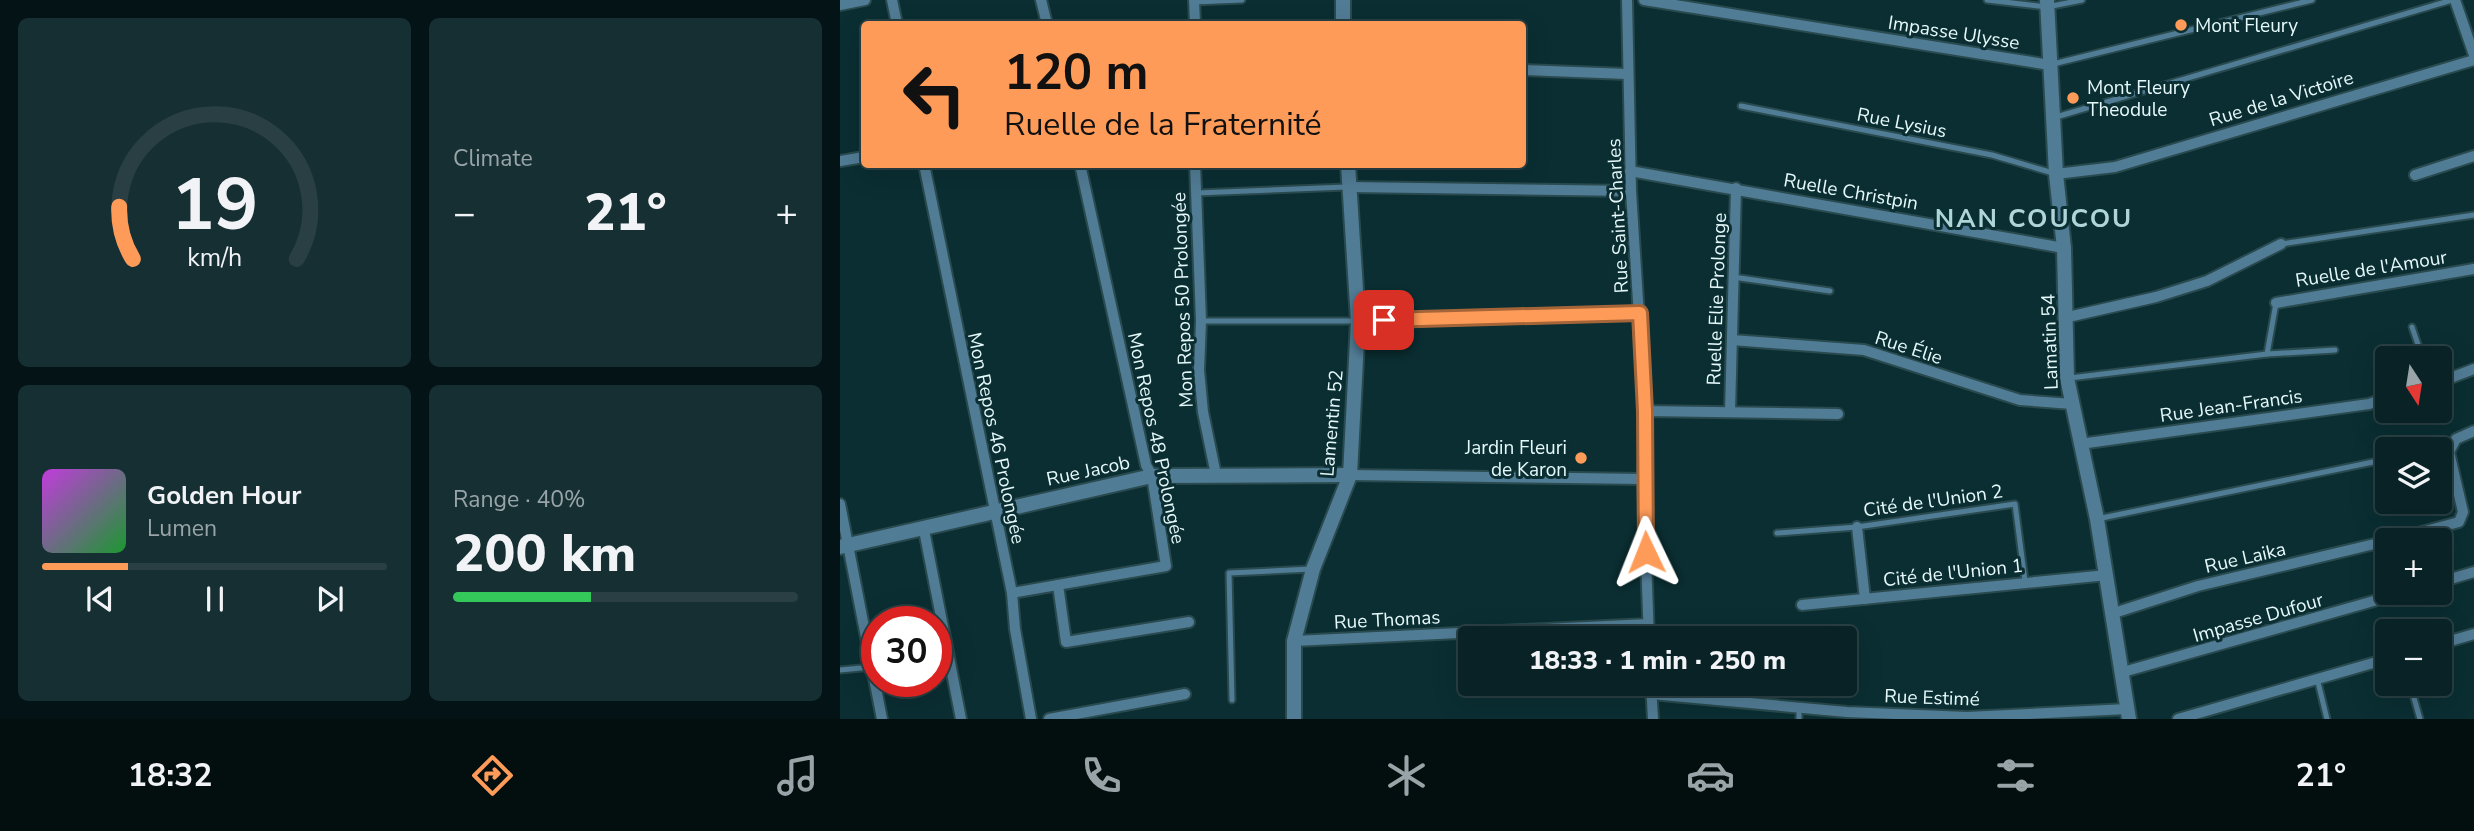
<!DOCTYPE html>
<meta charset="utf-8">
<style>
:root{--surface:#082226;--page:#162f32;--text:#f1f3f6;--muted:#98a4a7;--line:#293f43;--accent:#fe9b58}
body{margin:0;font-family:"Nunito Sans",sans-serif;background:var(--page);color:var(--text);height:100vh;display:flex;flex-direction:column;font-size:26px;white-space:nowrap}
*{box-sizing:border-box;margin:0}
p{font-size:23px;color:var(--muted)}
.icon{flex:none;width:38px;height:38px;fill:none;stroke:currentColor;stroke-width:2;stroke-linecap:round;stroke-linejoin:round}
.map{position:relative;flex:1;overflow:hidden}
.sheet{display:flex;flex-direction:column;gap:18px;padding:18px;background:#041315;width:840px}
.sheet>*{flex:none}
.banner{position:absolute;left:21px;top:21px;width:665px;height:147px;border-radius:7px;box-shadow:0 7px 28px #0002,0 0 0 2px var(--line);background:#fe9b58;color:#111;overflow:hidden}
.needle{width:46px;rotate:168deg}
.fabs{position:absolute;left:1535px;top:346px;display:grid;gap:14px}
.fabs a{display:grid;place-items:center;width:77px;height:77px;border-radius:7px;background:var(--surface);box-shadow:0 7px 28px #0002,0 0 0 2px var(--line);font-size:35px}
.speed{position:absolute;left:21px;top:606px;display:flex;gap:14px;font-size:35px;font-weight:700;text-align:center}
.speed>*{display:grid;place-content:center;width:91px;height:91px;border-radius:50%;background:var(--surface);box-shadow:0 7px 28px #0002,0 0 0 2px var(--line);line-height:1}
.speed .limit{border:10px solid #d22;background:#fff;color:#111}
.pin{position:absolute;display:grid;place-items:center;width:60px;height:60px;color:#fff;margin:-30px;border-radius:14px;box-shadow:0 4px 10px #0006}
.me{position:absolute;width:77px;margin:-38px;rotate:358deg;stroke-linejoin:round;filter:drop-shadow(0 0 5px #0008)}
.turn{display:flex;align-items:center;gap:24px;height:147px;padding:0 28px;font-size:32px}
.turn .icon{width:91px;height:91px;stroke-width:2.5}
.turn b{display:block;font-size:49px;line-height:60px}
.big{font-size:52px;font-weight:800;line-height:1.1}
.sheet .widget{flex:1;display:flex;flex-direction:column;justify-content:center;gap:10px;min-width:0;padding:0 24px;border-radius:10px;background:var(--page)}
.sheet .dial{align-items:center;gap:0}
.dial svg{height:182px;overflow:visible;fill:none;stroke:var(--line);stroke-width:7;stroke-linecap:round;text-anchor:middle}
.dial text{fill:var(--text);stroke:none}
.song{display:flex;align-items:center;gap:21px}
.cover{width:84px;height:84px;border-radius:10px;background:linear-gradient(135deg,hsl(290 70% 55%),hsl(130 70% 35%))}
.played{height:7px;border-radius:4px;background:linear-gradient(90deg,var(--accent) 25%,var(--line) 25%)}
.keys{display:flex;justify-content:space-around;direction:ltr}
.heat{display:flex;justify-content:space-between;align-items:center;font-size:38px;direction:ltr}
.charge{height:10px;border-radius:5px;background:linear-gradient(90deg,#34c759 40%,var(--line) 0)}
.sheet .tiles{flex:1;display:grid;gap:18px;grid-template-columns:repeat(2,1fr)}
.trip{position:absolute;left:618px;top:626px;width:399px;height:70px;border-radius:7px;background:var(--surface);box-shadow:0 7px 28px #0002,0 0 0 2px var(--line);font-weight:800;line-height:70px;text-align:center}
.dock{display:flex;height:112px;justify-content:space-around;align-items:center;background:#030e0f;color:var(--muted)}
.dock .icon{width:49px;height:49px}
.dock .selected{color:var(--accent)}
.dock b{font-size:32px;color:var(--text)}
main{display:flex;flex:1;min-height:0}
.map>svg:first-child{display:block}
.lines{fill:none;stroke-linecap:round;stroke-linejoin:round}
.service-casing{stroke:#294a4e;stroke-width:9}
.minor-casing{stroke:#294a4e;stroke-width:14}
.tertiary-casing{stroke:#294a4e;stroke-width:18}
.service{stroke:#517c95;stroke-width:5}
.minor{stroke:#517c95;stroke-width:10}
.tertiary{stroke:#517c95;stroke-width:14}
.route-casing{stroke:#a56539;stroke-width:18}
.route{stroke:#fe9b58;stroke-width:12}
.poi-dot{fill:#fe9b58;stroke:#0a2e32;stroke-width:2.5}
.labels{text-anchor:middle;stroke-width:6;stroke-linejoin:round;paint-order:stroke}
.poi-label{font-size:19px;fill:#e5f8fa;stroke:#0a2e32;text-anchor:start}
.street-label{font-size:19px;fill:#e5f8fa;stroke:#0a2e32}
.district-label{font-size:26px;font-weight:bold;letter-spacing:2px;fill:#afd5d9;stroke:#0a2e32}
</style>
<main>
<section class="sheet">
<div class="tiles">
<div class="widget dial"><svg viewBox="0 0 100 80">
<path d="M14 69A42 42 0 1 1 86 69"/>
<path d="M14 69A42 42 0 0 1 8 46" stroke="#fe9b58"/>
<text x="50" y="56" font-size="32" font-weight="700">19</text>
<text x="50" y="72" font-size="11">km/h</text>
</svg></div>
<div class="widget"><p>Climate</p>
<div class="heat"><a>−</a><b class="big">21°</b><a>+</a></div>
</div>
<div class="widget">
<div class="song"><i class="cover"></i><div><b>Golden Hour</b><p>Lumen</p></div></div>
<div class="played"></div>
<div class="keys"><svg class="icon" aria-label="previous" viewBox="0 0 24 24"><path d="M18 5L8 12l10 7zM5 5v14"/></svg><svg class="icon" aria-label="pause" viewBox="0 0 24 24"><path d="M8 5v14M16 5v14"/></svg><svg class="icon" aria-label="next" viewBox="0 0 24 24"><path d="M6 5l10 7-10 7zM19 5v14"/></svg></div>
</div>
<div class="widget"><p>Range · 40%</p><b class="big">200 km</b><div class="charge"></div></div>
</div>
</section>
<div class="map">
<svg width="1634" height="719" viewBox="0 0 1634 719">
<rect width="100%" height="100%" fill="#0a2e32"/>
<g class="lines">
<g class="service-casing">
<g id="service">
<polyline points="1147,0 1207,7 1242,0"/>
<polyline points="354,2 402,0"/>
<polyline points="1213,64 1472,0"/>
<polyline points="901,106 1152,155 1213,173"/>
<polyline points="1216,117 1612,0"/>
<polyline points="356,193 506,187"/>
<polyline points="1441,244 1634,215"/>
<polyline points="893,277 990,291"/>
<polyline points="361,321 516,321"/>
<polyline points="1572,327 1583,359"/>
<polyline points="1427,354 1495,350"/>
<polyline points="1230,378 1427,354 1436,303"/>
<polyline points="1257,519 1538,461"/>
<polyline points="937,533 1017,527 1175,504 1185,581"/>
<polyline points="0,670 32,667"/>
<polyline points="1477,678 1487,719"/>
<polyline points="1570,684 1580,719"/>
<polyline points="392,700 389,573 472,569"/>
<polyline points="959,708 959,719"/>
</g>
</g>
<g class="minor-casing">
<g id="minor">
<polyline points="52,0 57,24"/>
<polyline points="201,0 207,24"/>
<polyline points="354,0 355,24"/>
<polyline points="787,0 791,191 805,411 803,479 809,639"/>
<polyline points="804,0 1210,65"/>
<polyline points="1615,0 1634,55"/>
<polyline points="0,5 25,0"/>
<polyline points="682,70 787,74"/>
<polyline points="0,161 24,157"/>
<polyline points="84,164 172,593 175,629 191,719"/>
<polyline points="355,164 361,321 359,370 363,412 376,475"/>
<polyline points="790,171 1224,248"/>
<polyline points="1216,174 1275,167 1634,60"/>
<polyline points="1575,175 1634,156"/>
<polyline points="510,187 791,191"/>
<polyline points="1436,303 1634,269"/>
<polyline points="1228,317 1316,297 1367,281 1441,244"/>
<polyline points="518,321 800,313"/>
<polyline points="892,340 1024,350 1180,400 1232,404"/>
<polyline points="1600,382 1634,369"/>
<polyline points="805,411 998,414"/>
<polyline points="890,411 896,188"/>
<polyline points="1240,444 1529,404 1547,398"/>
<polyline points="510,475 803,479"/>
<polyline points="0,504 42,719"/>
<polyline points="1017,527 1025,599"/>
<polyline points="84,530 121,719"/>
<polyline points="1548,541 1619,522 1623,512 1609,452 1616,439 1634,431"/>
<polyline points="1600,582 1634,572"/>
<polyline points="218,585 226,642 349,622"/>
<polyline points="172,593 326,566 312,476 306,465 240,164"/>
<polyline points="962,605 1267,575"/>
<polyline points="1274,613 1358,586 1547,541"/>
<polyline points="454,641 808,624"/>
<polyline points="1600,644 1634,634"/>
<polyline points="1283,672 1562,593"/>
<polyline points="811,684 813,719"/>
<polyline points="811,694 1007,712 1127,717 1287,709"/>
<polyline points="209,719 345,694"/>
<polyline points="1338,719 1547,659"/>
</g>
</g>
<g class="tertiary-casing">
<g id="tertiary">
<polyline points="503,0 503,24"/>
<polyline points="1207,0 1216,174 1224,248 1227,378 1257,519 1289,719"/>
<polyline points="0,547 312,476 510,475"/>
<polyline points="454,719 454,641 473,569 510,475 518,321 508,164"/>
</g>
</g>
<use href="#service" class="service"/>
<use href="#minor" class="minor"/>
<use href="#tertiary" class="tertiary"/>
</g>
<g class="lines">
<g class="route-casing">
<polyline id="route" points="544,320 800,313 805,411 806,552"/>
</g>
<use href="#route" class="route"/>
</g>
<g class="poi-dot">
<circle cx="1341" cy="25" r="7"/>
<circle cx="1233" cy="98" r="7"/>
<circle cx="741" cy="458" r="7"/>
</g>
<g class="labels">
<g class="poi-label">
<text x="1355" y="32">Mont Fleury</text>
<text x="1247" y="94">Mont Fleury<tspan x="1247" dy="22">Theodule</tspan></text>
<text x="727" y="454" text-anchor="end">Jardin Fleuri<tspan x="727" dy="22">de Karon</tspan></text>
</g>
<g class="street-label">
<text transform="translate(1114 32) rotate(9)" y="7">Impasse Ulysse</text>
<text transform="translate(1441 98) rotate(-17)" y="7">Rue de la Victoire</text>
<text transform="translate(1062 122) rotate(11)" y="7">Rue Lysius</text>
<text transform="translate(1011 191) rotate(10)" y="7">Ruelle Christpin</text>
<text transform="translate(777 216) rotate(-93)" y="7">Rue Saint-Charles</text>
<text transform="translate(1531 268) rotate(-9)" y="7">Ruelle de l'Amour</text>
<text transform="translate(876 299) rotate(-88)" y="7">Ruelle Elie Prolonge</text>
<text transform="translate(342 300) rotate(-92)" y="7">Mon Repos 50 Prolongée</text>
<text transform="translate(1209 342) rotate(-92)" y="7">Lamatin 54</text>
<text transform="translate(1069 347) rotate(18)" y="7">Rue Élie</text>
<text transform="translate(1391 405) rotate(-8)" y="7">Rue Jean-Francis</text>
<text transform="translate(491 423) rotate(-85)" y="7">Lamentin 52</text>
<text transform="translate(157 438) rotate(78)" y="7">Mon Repos 46 Prolongée</text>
<text transform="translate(317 438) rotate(78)" y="7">Mon Repos 48 Prolongée</text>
<text transform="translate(248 470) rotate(-12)" y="7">Rue Jacob</text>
<text transform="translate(1093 500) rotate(-8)" y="7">Cité de l'Union 2</text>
<text transform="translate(1405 557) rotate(-13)" y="7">Rue Laika</text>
<text transform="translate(1113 572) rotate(-6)" y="7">Cité de l'Union 1</text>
<text transform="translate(1418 617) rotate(-16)" y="7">Impasse Dufour</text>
<text transform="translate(547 619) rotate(-3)" y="7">Rue Thomas</text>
<text transform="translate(1092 697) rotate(2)" y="7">Rue Estimé</text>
</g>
<g class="district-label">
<text x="1194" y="227">NAN COUCOU</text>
</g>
</g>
</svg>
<div class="fabs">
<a><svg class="needle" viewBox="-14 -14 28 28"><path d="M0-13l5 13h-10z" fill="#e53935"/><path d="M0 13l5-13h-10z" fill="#98a4a7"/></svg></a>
<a><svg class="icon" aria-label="layers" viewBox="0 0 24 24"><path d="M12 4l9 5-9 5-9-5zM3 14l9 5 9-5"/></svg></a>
<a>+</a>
<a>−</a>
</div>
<div class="speed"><div class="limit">30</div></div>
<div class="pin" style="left:544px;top:320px;background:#d93025"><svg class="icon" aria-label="arrive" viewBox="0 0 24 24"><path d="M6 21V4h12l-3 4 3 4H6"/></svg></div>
<svg class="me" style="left:806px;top:552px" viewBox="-20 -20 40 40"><path d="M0-17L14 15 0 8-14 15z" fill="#fe9b58" stroke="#fff" stroke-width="4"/></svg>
<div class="trip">18:33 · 1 min · 250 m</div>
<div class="banner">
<div class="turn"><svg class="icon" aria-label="left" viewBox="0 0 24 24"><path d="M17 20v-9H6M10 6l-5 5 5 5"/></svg><div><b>120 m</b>Ruelle de la Fraternité</div></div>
</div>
</div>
</main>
<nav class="dock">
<b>18:32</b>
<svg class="icon selected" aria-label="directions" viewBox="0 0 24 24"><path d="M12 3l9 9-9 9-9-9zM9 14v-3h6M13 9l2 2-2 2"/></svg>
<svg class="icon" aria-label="music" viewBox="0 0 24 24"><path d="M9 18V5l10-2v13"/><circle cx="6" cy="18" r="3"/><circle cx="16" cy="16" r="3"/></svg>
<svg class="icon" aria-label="phone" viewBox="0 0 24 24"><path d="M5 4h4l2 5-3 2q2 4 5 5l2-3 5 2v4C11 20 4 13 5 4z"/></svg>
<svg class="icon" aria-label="climate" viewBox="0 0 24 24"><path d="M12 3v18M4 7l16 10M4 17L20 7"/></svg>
<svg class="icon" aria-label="car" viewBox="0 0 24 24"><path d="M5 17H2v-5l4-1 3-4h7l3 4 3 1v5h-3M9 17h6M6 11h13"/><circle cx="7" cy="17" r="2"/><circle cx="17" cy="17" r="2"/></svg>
<svg class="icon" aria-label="filters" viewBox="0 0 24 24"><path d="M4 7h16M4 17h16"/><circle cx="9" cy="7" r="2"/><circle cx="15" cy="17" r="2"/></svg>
<b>21°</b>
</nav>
